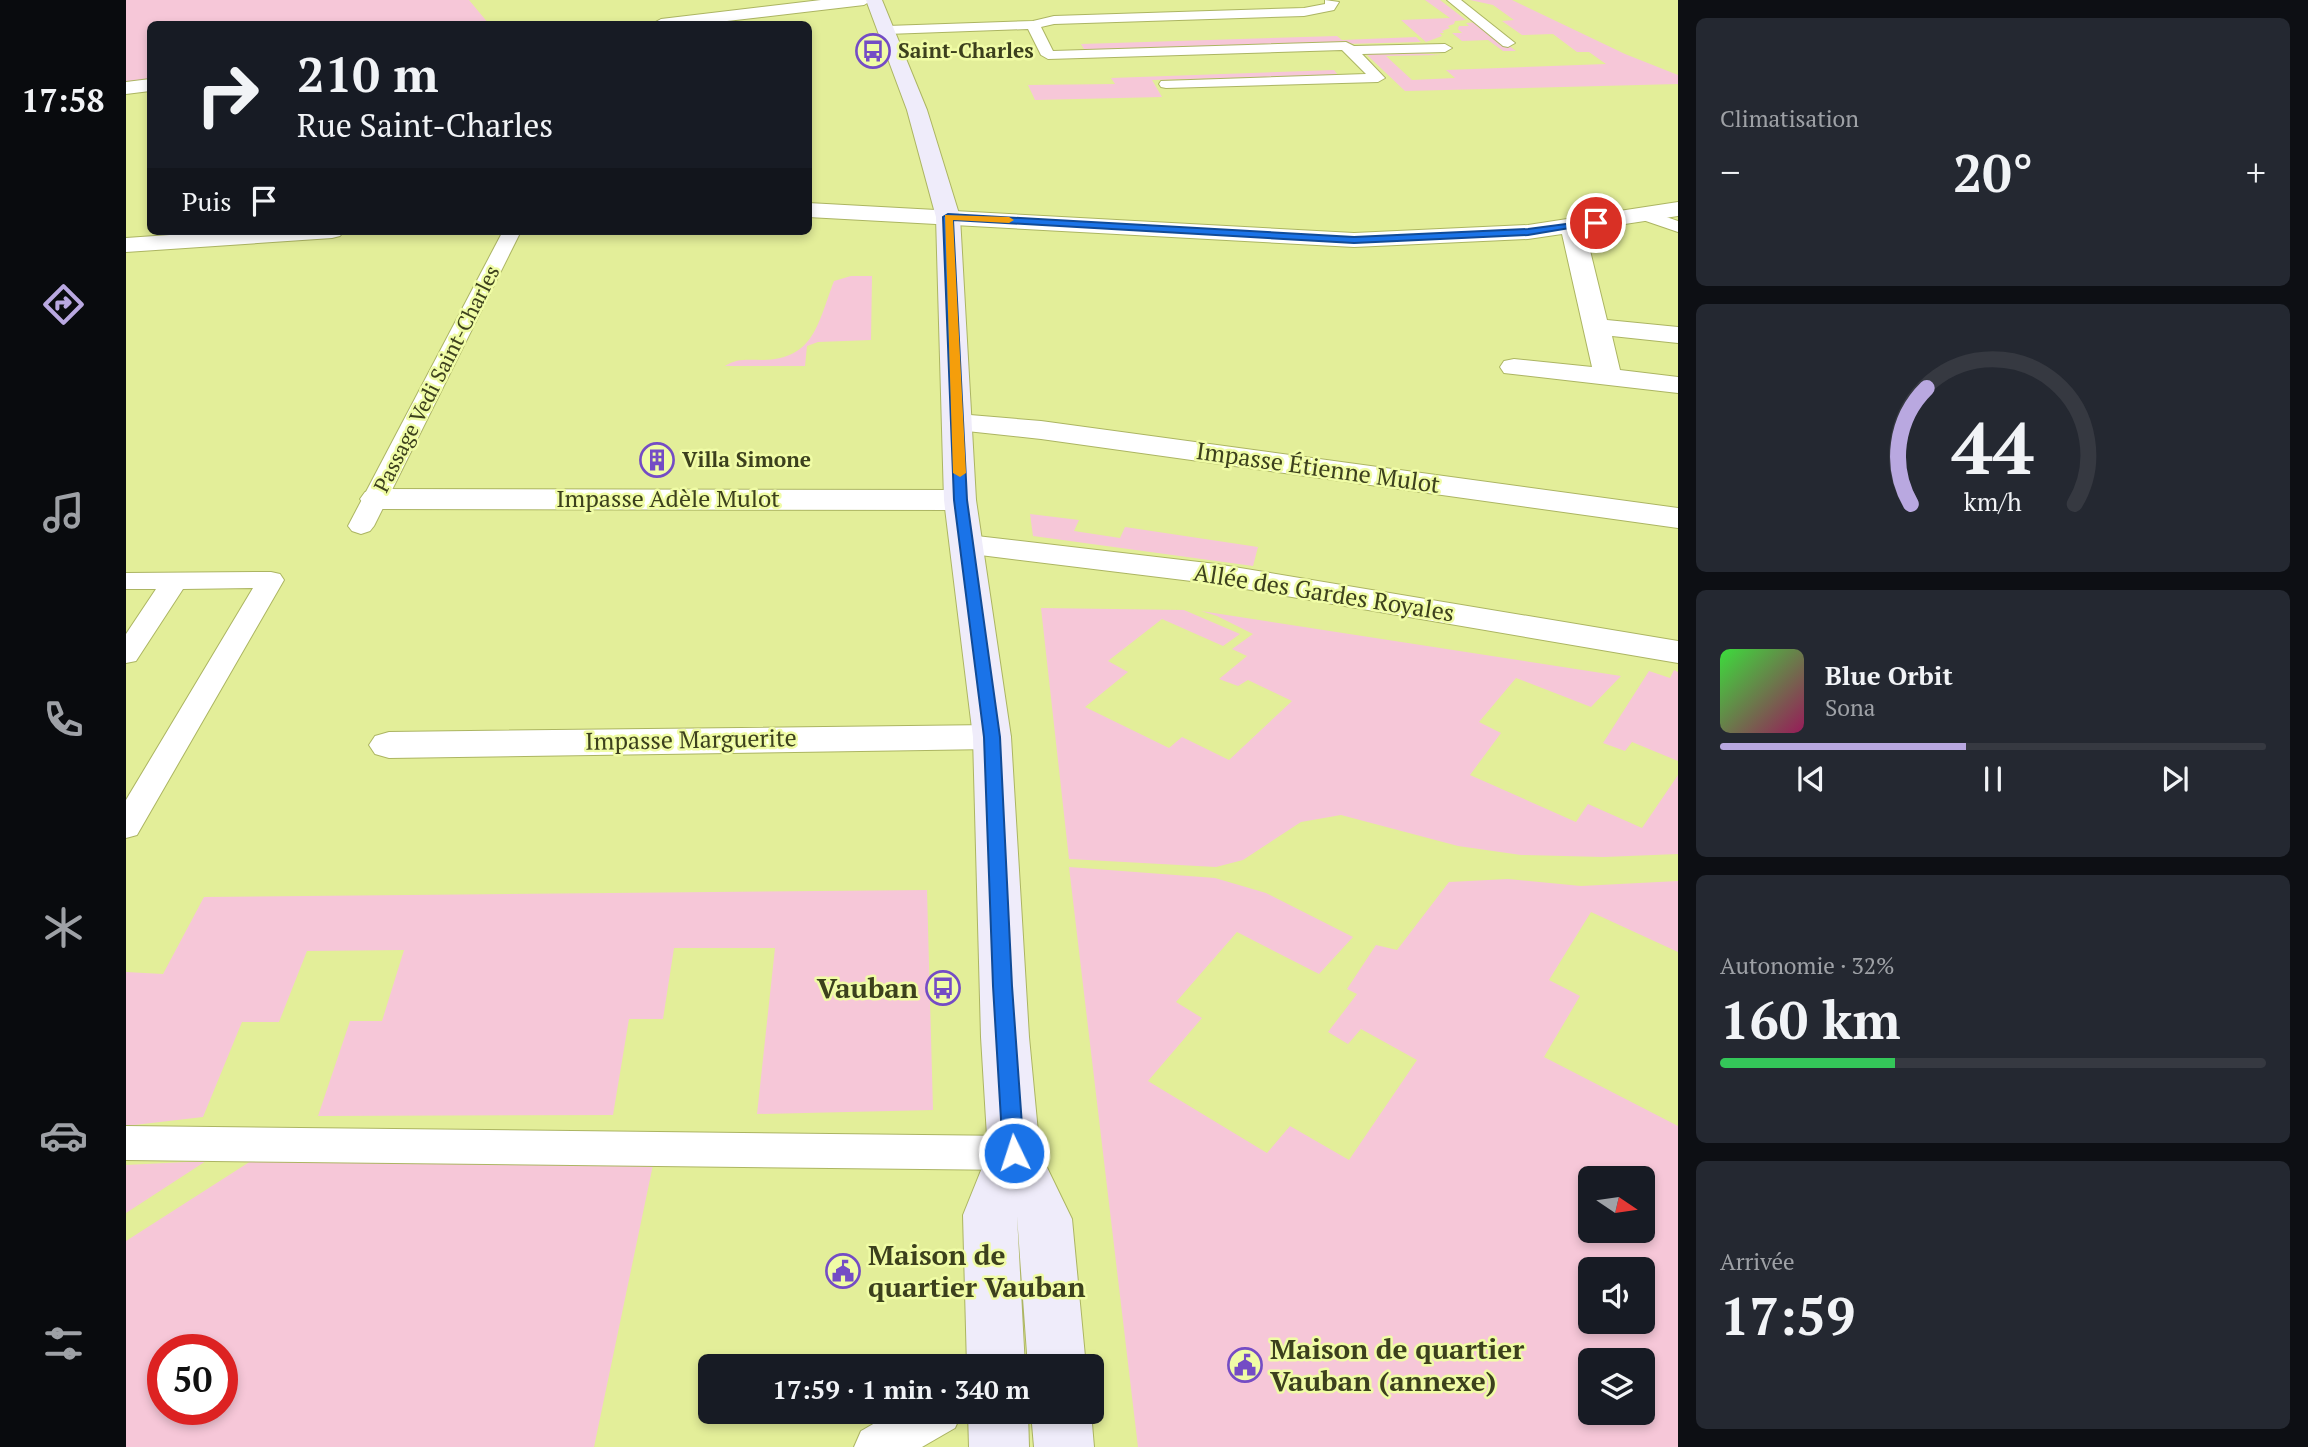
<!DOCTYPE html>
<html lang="fr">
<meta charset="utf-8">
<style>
:root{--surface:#171b24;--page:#242831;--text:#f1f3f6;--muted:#9ea1a6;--line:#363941;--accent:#b9a8e0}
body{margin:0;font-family:"PT Serif",serif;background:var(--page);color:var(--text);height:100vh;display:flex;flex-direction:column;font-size:26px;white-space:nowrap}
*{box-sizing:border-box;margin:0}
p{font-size:23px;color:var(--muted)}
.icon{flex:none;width:38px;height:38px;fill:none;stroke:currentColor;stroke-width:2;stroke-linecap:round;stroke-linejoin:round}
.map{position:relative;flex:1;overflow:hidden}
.panel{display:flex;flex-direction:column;gap:18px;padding:18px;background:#0d0f14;width:630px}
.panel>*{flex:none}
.hud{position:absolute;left:21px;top:21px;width:665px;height:214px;border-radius:10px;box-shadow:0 4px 10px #0003;background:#171b24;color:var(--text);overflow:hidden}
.needle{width:46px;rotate:103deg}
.fabs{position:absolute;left:1452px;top:1166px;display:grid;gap:14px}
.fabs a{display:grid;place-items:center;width:77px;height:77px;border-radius:10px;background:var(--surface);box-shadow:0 4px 10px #0003;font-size:35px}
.speed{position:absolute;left:21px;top:1334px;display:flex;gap:14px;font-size:35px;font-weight:700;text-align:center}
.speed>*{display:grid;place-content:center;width:91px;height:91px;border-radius:50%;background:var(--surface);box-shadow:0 4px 10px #0003;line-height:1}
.speed .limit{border:10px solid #d22;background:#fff;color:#111}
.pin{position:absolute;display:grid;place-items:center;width:60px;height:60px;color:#fff;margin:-30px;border:4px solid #fff;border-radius:50%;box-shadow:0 2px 7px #0007}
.me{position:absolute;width:77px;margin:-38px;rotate:356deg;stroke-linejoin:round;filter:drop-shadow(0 0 5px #0008)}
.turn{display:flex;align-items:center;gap:24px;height:147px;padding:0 35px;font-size:32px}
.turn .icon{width:91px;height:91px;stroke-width:2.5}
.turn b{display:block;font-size:49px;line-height:60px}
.then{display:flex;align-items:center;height:66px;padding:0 35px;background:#0003;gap:14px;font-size:26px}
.big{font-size:52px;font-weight:600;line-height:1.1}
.panel .tile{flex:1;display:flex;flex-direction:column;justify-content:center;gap:10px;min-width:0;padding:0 24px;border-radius:10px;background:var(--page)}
.panel .dial{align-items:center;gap:0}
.dial svg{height:182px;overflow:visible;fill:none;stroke:var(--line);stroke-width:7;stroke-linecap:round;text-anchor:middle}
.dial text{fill:var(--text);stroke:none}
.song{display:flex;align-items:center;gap:21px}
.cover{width:84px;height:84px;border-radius:10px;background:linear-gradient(135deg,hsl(120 70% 55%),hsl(330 70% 35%))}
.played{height:7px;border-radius:4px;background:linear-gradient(90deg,var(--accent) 45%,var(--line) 45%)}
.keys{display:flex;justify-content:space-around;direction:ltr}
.heat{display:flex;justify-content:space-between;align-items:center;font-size:38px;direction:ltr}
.charge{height:10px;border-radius:5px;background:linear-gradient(90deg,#34c759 32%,var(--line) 0)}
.trip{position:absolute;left:572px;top:1354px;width:406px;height:70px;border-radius:10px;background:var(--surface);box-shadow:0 4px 10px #0003;font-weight:600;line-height:70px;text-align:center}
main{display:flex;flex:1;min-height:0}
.dock{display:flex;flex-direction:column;width:126px;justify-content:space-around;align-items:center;background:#090b0e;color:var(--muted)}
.dock .icon{width:49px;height:49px}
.dock .on{color:var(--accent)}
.dock b{font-size:32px;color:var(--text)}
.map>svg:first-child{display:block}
.green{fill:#f6c7d8;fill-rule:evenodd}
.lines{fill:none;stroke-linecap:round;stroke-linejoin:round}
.service-casing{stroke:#acb562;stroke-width:2}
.minor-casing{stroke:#acb562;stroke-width:2}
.secondary-casing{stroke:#acb562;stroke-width:2}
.service{fill:#fff;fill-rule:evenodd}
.minor{fill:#fff;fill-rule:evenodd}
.secondary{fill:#efecfa;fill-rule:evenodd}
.route{fill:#1a73e8;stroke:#114b97;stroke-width:2}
.slow{fill:#f59e0b}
.labels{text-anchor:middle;stroke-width:5;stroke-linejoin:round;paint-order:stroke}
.far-poi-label{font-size:21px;font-weight:bold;fill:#3c401d;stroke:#f0fca6;text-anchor:start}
.far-street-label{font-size:21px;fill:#3c401d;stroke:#f0fca6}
.street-label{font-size:24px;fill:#3c401d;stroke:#f0fca6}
.near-poi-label{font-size:28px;font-weight:bold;fill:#3c401d;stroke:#f0fca6;text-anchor:start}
</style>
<main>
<nav class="dock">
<b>17:58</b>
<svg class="icon on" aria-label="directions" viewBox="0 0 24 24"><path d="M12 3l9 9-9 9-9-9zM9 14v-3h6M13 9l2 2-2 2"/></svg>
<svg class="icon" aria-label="music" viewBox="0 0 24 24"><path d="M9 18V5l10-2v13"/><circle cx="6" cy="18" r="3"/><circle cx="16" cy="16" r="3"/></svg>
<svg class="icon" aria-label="phone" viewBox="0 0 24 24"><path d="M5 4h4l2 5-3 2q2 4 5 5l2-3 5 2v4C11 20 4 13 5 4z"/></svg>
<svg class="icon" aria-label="climate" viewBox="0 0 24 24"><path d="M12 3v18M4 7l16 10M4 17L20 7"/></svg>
<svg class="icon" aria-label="car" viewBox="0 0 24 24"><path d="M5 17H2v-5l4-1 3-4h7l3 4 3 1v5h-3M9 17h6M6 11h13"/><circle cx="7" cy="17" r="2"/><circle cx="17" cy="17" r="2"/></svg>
<svg class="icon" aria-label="filters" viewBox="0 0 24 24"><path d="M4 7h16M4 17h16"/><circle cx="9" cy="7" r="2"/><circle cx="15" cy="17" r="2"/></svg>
</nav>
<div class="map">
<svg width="1552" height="1447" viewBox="0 0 1552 1447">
<rect width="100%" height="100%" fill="#e3ee99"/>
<g class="green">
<polygon points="0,0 343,0 363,24 24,24 24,79 0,82"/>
<polygon points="1299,0 1314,0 1340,20 1329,21 1328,24 1322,26 1324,28 1316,31 1318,33 1314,33 1316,36 1300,42 1275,20 1324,18"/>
<polygon points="1344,0 1386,0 1499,54 1552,75 1552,84 1279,91 1240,54 1291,53 1316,55 1260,56 1286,80 1329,78 1320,70 1480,64 1463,52 1451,52 1427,34 1396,35 1376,21 1388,20 1367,5"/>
<polygon points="1351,22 1390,51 1377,51 1362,40 1336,41 1326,33 1336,33 1332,29 1333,26 1343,26 1340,23"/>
<polygon points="1211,36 1216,40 1290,37 1295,42 959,51 955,44"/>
<polygon points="1208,70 1212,75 1026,80 1036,97 909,100 902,85 989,84 985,78"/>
<path d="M725 276H746L745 340 692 342 681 346 679 366H599C611 358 623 360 637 360 689 359 692 322 708 281Z"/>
<polygon points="904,514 953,520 948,531 994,538 999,527 1132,547 1127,566 907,536"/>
<polygon points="915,608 1058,610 1114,634 1097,646 1036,619 982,661 1002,672 959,707 1043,748 1056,737 1103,760 1166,701 1122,680 1112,686 1093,679 1121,656 1106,649 1127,634 1091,616 1075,611 1495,676 1465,707 1390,678 1353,722 1375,733 1344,775 1450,822 1462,804 1516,828 1552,775 1552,854 1478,857 1395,855 1332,846 1215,815 1175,822 1117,860 1090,867 943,859"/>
<polygon points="1548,670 1552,672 1552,761 1506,742 1499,751 1477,743 1523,671 1544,678"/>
<path d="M943 867 1089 878 1140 893 1227 937 1193 974 1111 932 1050 1002 1076 1018 1022 1081 1141 1153 1164 1126 1223 1160 1291 1060 1235 1029 1222 1044 1202 1032 1231 994 1221 989 1250 945 1271 950 1323 882 1382 879 1455 886 1552 881V952L1465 912 1423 980 1454 996 1418 1057 1552 1126V1447H1012ZM1465 1178H1517V1230H1465ZM1465 1269H1517V1321H1465ZM1465 1360H1517V1412H1465Z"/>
<polygon points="801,890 807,1110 631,1114 649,948 548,948 537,1019 503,1019 487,1115 192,1116 224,1021 256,1021 278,950 181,951 153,1022 116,1022 77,1117 0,1126 0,972 37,974 78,897"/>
<path d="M528 1160 468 1447H0V1241L125 1161ZM37 1349H96V1409H37Z"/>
<polygon points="80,1161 0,1213 0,1165"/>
</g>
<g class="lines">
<g class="service-casing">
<g id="service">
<polygon points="1199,0 1213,2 1208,10 1178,16 928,24 915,27 927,51 1220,42 1228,46 1319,44 1326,48 1319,52 1236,54 1259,78 1252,82 1040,88 1035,87 1033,84 1035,81 1240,74 1216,50 922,59 915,55 902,29 761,34 754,30 761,26 907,21 928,16 1178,8 1199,4"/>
<polygon points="1321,0 1335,0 1389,43 1382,47 1377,46"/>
<polygon points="1517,209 1552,221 1552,232 1511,218 1508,214"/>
<polygon points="377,231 395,231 248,526 244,531 235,534 226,531 222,526"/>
<polygon points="145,572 154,574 158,580 11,835 0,838 0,800 127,588 57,589 10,661 0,663 0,634 30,589 0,589 0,573"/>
<polygon points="0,1126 888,1136 902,1141 908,1153 902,1165 888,1170 0,1160"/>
<polygon points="768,1412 836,1412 829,1428 796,1447 728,1447 735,1431"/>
</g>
</g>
<g class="minor-casing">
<g id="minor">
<polygon points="695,0 746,0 738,5 575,24 526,24 535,19"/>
<polygon points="24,79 24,91 0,94 0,82"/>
<polygon points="1552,202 1552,216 1459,230 1481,320 1552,327 1552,343 1486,336 1494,370 1552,377 1552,393 1378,373 1374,367 1378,361 1388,359 1466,367 1436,234 1402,239 1228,247 682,217 682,203 1228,233 1402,225"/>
<polygon points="101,231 218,231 214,236 206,238 0,252 0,238"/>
<polygon points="832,414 915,421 1552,508 1552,528 915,439 822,429 817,423 822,417"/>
<polygon points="250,489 834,490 845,493 850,500 845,507 834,510 250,509 239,506 234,499 239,492"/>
<polygon points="842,535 1090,564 1552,641 1552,663 1090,584 830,552 825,545 830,538"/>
<polygon points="866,725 880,728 885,737 880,746 866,749 263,758 249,754 243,745 249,736 263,732"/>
</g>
</g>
<g class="secondary-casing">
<g id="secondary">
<polygon points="740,0 756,0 801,110 834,217 850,500 885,737 903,1037 914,1153 946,1219 960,1367 902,1367 891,1216 899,1367 841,1367 837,1215 862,1153 855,1037 847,737 818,500 810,217 781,110"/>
<polygon points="842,1412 902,1412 903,1447 843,1447"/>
<polygon points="905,1412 965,1412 968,1447 908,1447"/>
</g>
</g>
<use href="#service" class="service"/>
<use href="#minor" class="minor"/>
<use href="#secondary" class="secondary"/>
</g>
<polygon class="route" points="822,214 1228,237 1402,229 1470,220 1474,223 1402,235 1228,243 827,220 841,500 874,737 886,986 898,1153 895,1160 888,1162 880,1160 877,1153 867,986 858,737 828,500 817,217"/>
<polygon class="slow" points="819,215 883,217 888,220 883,223 827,220 840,473 834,477 827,473"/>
<defs>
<g id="bus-ring" transform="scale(1.75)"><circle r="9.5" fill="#f0fca6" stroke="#744cc5" stroke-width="1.5"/><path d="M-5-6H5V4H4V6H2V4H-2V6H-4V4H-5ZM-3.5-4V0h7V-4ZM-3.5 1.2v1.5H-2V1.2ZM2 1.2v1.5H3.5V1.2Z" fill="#744cc5"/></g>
<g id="building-ring" transform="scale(1.75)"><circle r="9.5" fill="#f0fca6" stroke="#744cc5" stroke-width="1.5"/><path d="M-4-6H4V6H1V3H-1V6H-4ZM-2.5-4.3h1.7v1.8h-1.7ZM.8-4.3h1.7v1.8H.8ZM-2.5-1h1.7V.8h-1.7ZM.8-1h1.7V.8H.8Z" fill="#744cc5"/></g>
<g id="civic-ring" transform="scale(1.75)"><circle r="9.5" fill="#f0fca6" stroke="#744cc5" stroke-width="1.5"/><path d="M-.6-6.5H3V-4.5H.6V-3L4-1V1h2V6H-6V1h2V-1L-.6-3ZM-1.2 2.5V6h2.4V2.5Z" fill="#744cc5"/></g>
</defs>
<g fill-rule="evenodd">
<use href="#bus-ring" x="747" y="51"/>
<use href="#building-ring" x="531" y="460"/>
<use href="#bus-ring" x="817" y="988"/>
<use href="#civic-ring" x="717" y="1271"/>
<use href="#civic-ring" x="1119" y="1365"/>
</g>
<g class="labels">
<g class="far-poi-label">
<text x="772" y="58">Saint-Charles</text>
<text x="556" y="467">Villa Simone</text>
</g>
<g class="far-street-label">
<text transform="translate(311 379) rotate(-63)" y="7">Passage Vedi Saint-Charles</text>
</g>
<g class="street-label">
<text transform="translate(1192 468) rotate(8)" y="8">Impasse Étienne Mulot</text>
<text x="542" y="507">Impasse Adèle Mulot</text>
<text transform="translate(1198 593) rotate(9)" y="8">Allée des Gardes Royales</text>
<text transform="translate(565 740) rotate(-1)" y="8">Impasse Marguerite</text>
</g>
<g class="near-poi-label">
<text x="792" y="998" text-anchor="end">Vauban</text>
<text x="742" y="1265">Maison de<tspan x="742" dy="32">quartier Vauban</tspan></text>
<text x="1144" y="1359">Maison de quartier<tspan x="1144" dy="32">Vauban (annexe)</tspan></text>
</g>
</g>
</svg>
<div class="fabs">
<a><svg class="needle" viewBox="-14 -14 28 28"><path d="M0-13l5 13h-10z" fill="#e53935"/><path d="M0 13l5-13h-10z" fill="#9ea1a6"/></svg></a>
<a><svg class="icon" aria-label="sound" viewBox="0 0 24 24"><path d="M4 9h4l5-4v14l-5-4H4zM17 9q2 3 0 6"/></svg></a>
<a><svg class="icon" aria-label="layers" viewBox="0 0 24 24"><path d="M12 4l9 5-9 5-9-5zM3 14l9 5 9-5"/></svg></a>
</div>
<div class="speed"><div class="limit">50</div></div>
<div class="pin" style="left:1470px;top:223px;background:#d93025"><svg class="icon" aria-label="arrive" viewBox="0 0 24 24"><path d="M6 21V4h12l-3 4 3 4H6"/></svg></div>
<svg class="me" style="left:888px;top:1153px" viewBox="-20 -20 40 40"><circle r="17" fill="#1a73e8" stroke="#fff" stroke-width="3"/><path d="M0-11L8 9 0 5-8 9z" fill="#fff"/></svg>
<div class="trip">17:59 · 1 min · 340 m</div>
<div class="hud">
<div class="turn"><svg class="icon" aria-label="right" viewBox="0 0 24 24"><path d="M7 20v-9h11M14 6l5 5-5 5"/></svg><div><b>210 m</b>Rue Saint-Charles</div></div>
<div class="then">Puis<svg class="icon" aria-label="arrive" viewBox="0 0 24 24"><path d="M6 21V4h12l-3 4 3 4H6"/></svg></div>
</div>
</div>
<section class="panel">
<div class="tile"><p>Climatisation</p>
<div class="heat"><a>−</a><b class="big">20°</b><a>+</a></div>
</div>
<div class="tile dial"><svg viewBox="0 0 100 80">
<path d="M14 69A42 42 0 1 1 86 69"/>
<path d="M14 69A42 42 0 0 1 21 18" stroke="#b9a8e0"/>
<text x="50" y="56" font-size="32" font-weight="700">44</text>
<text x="50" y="72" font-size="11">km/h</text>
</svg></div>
<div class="tile">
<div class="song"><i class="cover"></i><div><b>Blue Orbit</b><p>Sona</p></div></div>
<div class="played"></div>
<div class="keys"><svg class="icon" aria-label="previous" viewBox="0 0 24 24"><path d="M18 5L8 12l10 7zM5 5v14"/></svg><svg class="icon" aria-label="pause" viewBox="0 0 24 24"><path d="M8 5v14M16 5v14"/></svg><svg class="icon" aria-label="next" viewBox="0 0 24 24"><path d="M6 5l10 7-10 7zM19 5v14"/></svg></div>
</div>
<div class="tile"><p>Autonomie · 32%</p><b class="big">160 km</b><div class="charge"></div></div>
<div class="tile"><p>Arrivée</p><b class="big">17:59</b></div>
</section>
</main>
